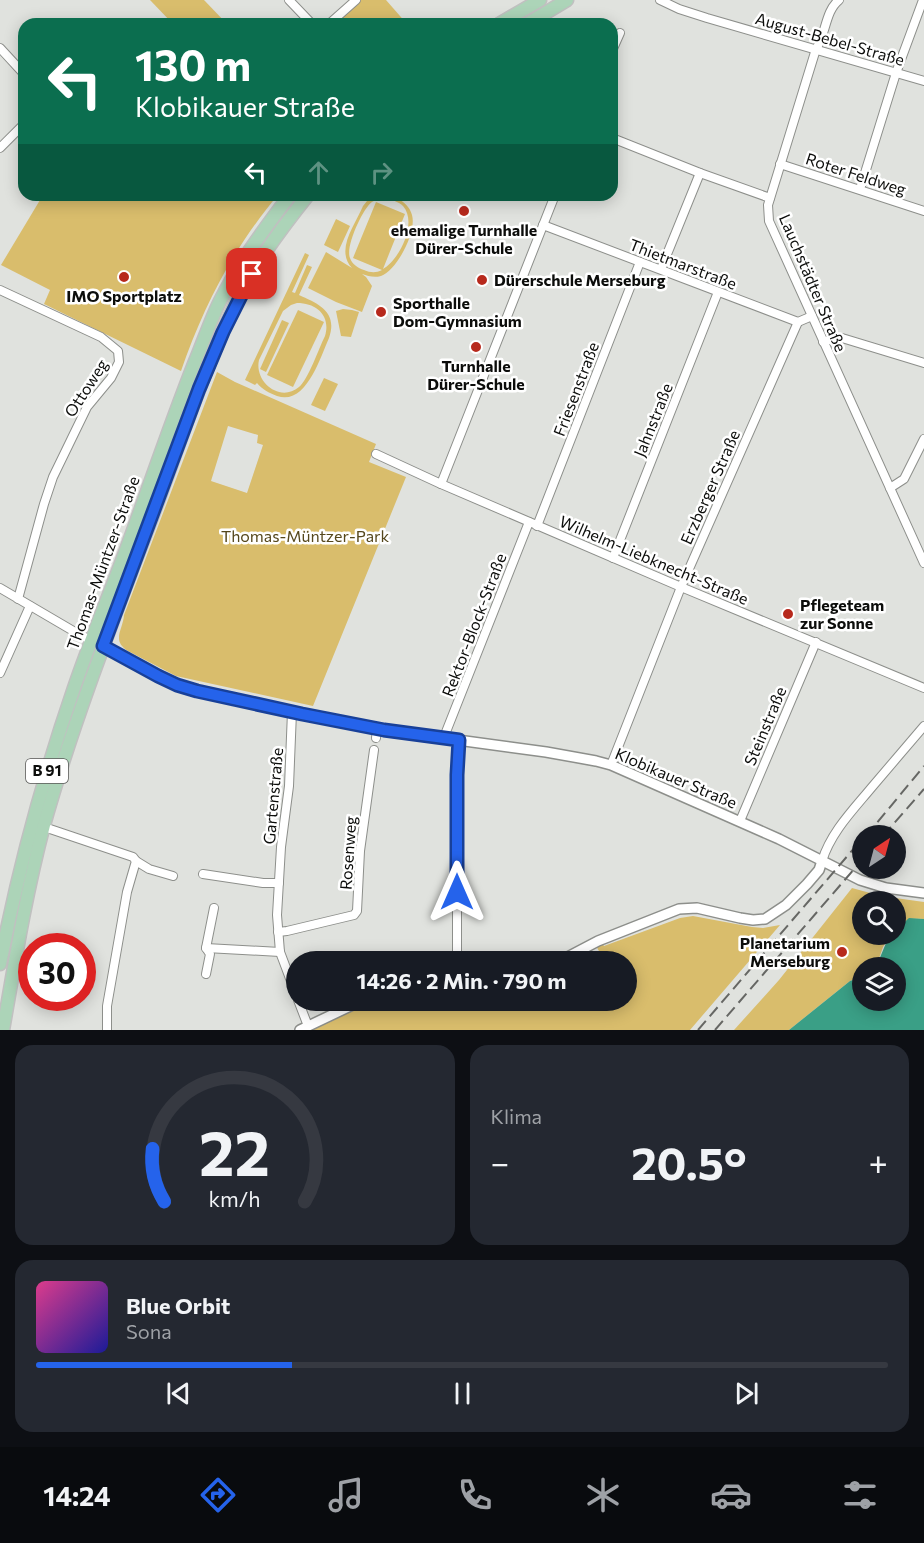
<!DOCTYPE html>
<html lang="de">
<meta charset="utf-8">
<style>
:root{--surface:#171b24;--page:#242831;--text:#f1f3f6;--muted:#9ea1a6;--line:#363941;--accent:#2563eb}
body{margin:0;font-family:Commissioner,sans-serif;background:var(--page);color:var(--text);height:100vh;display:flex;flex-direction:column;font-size:22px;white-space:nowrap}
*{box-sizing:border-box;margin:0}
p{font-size:20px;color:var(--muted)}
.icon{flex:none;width:33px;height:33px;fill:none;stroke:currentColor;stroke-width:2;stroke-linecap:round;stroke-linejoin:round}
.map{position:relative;height:1030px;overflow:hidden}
.panel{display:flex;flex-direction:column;gap:15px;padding:15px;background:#0d0f14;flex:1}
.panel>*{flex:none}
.guide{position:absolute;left:18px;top:18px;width:600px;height:183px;border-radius:18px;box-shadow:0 3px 15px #0003;background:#0b6e4f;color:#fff;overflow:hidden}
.needle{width:39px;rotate:36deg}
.fabs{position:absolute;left:852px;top:825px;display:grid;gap:12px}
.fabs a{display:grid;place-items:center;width:54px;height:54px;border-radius:50%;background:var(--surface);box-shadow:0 3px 15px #0003;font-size:30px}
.speed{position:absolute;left:18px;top:933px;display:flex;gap:12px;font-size:30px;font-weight:700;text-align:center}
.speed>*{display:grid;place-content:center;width:78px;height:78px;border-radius:50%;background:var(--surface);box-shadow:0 3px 15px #0003;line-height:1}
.speed .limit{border:9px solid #d22;background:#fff;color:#111}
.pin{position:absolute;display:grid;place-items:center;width:51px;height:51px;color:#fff;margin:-26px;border-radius:12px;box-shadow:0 3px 9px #0006}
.me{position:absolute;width:66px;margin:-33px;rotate:0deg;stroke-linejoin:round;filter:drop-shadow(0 0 4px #0008)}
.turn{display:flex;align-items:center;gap:21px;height:126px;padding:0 18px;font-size:27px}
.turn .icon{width:78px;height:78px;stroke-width:2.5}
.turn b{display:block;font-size:42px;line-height:51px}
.lanes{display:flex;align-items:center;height:57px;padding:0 18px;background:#0003;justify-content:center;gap:30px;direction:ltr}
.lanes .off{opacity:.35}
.big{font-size:45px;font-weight:700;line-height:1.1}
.panel .tile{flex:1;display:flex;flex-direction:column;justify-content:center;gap:9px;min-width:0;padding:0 21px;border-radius:18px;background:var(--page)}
.panel .dial{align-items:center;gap:0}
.dial svg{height:156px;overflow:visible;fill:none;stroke:var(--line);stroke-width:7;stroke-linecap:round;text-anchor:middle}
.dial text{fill:var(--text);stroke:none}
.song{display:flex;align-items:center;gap:18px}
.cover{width:72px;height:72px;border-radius:9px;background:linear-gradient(135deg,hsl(330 70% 55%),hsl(240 70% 35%))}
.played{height:6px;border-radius:3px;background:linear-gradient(90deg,var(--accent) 30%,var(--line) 30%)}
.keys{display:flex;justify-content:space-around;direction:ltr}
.heat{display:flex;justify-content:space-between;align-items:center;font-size:33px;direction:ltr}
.panel .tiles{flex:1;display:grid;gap:15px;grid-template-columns:1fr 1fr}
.tile:last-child{grid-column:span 2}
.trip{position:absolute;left:286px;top:951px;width:351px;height:60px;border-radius:30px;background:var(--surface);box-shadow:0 3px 15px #0003;font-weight:700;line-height:60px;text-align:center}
.menu{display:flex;height:96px;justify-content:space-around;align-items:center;background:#090b0e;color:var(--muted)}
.menu .icon{width:42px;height:42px}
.menu .on{color:var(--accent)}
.menu b{font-size:27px;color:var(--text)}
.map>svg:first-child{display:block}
.green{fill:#d9bd6c;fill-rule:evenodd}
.water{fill:#3a9f86}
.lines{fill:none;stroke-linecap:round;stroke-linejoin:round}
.minor-casing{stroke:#8d8f8b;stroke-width:10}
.tertiary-casing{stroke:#8d8f8b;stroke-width:12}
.primary-casing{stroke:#c0c0c0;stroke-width:15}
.minor{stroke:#fff;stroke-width:8}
.tertiary{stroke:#fff;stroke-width:9}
.primary{stroke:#acd4b8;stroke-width:12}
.rail{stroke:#666764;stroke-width:2;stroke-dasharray:12 6;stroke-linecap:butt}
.route-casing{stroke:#184099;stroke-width:15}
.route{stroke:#2563eb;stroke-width:10}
.poi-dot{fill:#b7291c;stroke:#fff;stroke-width:2}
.labels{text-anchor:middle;stroke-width:5;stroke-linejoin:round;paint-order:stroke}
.shield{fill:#fff;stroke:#555654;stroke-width:1.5}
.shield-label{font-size:15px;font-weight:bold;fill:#0c0d0b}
.street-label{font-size:16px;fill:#0c0d0b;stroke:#fff}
.poi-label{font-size:16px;font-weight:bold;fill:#0c0d0b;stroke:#fff}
.park-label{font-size:16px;fill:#55471c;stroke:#fff}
</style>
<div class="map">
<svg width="924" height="1030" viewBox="0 0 924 1030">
<rect width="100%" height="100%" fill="#e0e2de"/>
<g class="green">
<polygon points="150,0 204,0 227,24 173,24"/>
<polygon points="361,0 386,0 407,24 335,24"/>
<path d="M43 195H278C234 247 203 307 181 371L44 304 50 290 1 265Z"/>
<path d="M376 195H403L401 199 397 198C404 202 410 207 412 215 417 232 397 270 381 276 374 278 368 276 362 274L366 277 372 286 362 312 336 302 308 288 326 252 352 268C335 250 355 225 363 206L367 201ZM386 198C392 200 399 202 403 206 418 223 399 260 383 269L405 214 376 202 353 258 382 270C376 273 371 273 364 270 358 268 352 264 350 258 345 247 363 208 372 202 377 199 381 198 386 198Z"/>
<polygon points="336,219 350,226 338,252 324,245"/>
<path d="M305 253 309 255 292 292 295 293 307 265 312 267 299 295C319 304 338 312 329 338 320 358 306 406 277 396 269 393 262 389 257 383L255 385 245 380ZM297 303C317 303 331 316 325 336 319 348 308 380 299 387 280 403 254 382 259 360L283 311 291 305Z"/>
<polygon points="343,309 352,310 359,312 351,337 341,336 336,311"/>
<polygon points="298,310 324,322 293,387 267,375"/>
<polygon points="282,320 289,323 266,372 260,369"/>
<path d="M217 372 235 382 376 444 369 462 406 477 313 706 176 676 128 651C111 640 123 630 124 615ZM228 426 258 435 257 443 263 445 247 493 211 481Z"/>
<polygon points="324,378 338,384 325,411 311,405"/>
<path d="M852 888 881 896 924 902V919C908 918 907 919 896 930V902H862V934L890 935 883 947 876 967 862 968V977L850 981 789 1030H734L779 980Z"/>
<polygon points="693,916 752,927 763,928 780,925 690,1030 309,1030 374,1001 387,1001 388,1004 402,1000 627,1000 627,962 580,961 599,951 596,946 602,943 604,946 680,918"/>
</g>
<polygon class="water" points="909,918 924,919 924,1030 789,1030 850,981 862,977 862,1000 896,1000 896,968 876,967 889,936 896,934 896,930"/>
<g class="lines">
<g class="minor-casing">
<g id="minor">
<polyline points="289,0 312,24"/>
<polyline points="660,0 679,9 707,18 924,81"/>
<path d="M839 0C825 11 826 35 816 49L768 205 769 221 924 563"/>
<polyline points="329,24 356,0"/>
<polyline points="0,48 24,74"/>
<polyline points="612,51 620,33"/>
<polyline points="612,138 700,173 770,198"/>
<polyline points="0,148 24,124"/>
<polyline points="780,164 924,211"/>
<polyline points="860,189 896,73 923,0"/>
<polyline points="543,225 798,322 812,316"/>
<polyline points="661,269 700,173"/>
<polyline points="0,290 101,337 118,351 119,362 111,378 87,407 53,477 44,504 18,599"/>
<polyline points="823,342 835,338 842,338 924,363"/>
<polyline points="376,454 441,484 681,587 924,688"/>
<polyline points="441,484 555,195"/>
<polyline points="890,488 904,479 924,439"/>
<polyline points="537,526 640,262"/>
<polyline points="613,558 718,292"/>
<polyline points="0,588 75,632 94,642"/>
<polyline points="0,673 30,606"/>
<polyline points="292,712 289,786 281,847 277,915 280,952 297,997"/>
<polyline points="444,737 529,522"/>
<polyline points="376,738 377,728"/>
<polyline points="611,765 681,587 798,322"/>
<polyline points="740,821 816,642"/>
<polyline points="50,829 133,857 136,861 127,892 107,1006 107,1030"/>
<polyline points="136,861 149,869 173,876"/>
<path d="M822 861C831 832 853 810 872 787 889 767 907 746 924 726"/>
<polyline points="203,874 263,883 279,883"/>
<polyline points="278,932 287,931 354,915 357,911 360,851 374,750"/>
<polyline points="206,948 280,952"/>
<polyline points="457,962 457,775 459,740"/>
<polyline points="206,974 210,954 206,948 214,908"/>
<polyline points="298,1000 308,1026"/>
</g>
</g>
<g class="tertiary-casing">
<g id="tertiary">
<polyline points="103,646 158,676 177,685 197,691 292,712 384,730 546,752 596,761 611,765 779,839 860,880 886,888 924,893"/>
<polyline points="558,962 598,941 679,909 697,908 740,918 753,920 765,919 786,905 807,884 819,870 822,861"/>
<polyline points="300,1030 363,1000"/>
</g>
</g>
<g class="primary-casing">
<g id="primary">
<polyline points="499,24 540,0"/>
<polyline points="527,24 567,0"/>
<path d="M0 964C18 870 43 778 74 688 91 638 112 589 130 539 151 481 171 422 194 364 203 343 210 321 220 301 239 263 264 229 290 195"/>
<path d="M3 1030C15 961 26 893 44 825 74 719 115 615 154 512 182 437 207 360 243 288 261 255 284 225 308 195"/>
</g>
</g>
<use href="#minor" class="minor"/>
<use href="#tertiary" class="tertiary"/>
<use href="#primary" class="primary"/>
<g class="rail">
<polyline points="866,836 924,766"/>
<polyline points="883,836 924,789"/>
<polyline points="698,1030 862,839"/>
<polyline points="715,1030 862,860"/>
</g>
</g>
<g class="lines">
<g class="route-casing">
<polyline id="route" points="252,274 223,332 199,389 103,646 158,676 177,685 197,691 302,714 384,730 459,740 457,775 457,892"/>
</g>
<use href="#route" class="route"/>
</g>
<g class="poi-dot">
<circle cx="464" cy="211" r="6"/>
<circle cx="124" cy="277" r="6"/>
<circle cx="482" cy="280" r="6"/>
<circle cx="381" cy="312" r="6"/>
<circle cx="476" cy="347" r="6"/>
<circle cx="788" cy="614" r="6"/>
<circle cx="842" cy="952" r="6"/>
</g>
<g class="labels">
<rect class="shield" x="26" y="759" width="42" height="24" rx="4.5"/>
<g class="shield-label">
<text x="47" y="776">B 91</text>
</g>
<g class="street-label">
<text transform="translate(830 39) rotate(16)" y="6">August-Bebel-Straße</text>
<text transform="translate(856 174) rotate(18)" y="6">Roter Feldweg</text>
<text transform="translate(683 264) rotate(21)" y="6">Thietmarstraße</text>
<text transform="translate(813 283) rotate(67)" y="6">Lauchstädter Straße</text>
<text transform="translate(86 388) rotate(-57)" y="6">Ottoweg</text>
<text transform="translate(576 389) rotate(-69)" y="6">Friesenstraße</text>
<text transform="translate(653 420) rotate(-68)" y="6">Jahnstraße</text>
<text transform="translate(710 487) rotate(-66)" y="6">Erzberger Straße</text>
<text transform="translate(654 560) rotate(23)" y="6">Wilhelm-Liebknecht-Straße</text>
<text transform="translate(103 563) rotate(-70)" y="6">Thomas-Müntzer-Straße</text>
<text transform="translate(474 625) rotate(-69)" y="6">Rektor-Block-Straße</text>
<text transform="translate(765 726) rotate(-67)" y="6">Steinstraße</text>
<text transform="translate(676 778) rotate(23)" y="6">Klobikauer Straße</text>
<text transform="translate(273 796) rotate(-85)" y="6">Gartenstraße</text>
<text transform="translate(348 853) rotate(-86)" y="6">Rosenweg</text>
</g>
<g class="poi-label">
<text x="464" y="236">ehemalige Turnhalle<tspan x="464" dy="18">Dürer-Schule</tspan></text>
<text x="494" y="286" text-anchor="start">Dürerschule Merseburg</text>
<text x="124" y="302">IMO Sportplatz</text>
<text x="393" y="309" text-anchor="start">Sporthalle<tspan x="393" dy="18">Dom-Gymnasium</tspan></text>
<text x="476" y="372">Turnhalle<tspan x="476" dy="18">Dürer-Schule</tspan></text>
<text x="800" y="611" text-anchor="start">Pflegeteam<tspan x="800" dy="18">zur Sonne</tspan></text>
<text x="830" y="949" text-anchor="end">Planetarium<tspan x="830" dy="18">Merseburg</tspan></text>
</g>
<g class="park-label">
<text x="305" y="542">Thomas-Müntzer-Park</text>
</g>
</g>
</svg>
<div class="fabs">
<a><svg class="needle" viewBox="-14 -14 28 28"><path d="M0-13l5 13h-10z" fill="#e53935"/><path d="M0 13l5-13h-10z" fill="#9ea1a6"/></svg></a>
<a><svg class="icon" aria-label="search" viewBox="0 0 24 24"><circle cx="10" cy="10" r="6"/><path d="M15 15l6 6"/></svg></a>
<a><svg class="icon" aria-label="layers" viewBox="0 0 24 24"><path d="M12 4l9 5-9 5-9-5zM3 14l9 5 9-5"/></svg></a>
</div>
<div class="speed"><div class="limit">30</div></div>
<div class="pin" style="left:252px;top:274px;background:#d93025"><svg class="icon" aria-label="arrive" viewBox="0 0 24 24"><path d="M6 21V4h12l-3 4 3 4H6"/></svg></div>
<svg class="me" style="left:457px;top:892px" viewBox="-20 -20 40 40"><path d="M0-17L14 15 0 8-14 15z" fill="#2563eb" stroke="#fff" stroke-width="4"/></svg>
<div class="trip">14:26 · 2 Min. · 790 m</div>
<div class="guide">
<div class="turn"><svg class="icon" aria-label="left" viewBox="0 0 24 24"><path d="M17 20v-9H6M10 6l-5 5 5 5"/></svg><div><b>130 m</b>Klobikauer Straße</div></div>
<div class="lanes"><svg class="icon" aria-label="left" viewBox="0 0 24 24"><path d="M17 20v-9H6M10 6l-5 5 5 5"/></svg><svg class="icon off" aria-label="ahead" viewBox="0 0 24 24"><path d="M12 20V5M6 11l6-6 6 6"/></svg><svg class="icon off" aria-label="right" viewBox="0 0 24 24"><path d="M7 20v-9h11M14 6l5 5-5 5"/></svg></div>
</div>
</div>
<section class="panel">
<div class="tiles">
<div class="tile dial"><svg viewBox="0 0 100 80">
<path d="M14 69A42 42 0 1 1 86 69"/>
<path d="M14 69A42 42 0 0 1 8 42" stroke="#2563eb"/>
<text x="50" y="56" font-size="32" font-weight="700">22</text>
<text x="50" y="72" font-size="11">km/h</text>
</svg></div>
<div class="tile"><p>Klima</p>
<div class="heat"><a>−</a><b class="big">20.5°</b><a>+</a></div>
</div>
<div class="tile">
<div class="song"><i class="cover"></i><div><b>Blue Orbit</b><p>Sona</p></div></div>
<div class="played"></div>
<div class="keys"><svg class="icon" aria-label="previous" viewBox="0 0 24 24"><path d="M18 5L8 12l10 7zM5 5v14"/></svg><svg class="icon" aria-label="pause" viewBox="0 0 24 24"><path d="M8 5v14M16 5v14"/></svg><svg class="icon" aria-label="next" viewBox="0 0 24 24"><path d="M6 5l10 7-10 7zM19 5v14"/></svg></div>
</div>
</div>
</section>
<nav class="menu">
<b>14:24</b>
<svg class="icon on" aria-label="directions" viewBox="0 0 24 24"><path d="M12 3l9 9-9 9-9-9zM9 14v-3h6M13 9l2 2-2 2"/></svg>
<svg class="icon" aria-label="music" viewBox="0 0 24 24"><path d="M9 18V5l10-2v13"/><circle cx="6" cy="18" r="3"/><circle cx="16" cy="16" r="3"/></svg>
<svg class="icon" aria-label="phone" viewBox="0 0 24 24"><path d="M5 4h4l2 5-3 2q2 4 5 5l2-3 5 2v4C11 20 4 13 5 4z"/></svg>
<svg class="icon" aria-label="climate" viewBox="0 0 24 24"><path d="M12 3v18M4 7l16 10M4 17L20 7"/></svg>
<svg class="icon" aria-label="car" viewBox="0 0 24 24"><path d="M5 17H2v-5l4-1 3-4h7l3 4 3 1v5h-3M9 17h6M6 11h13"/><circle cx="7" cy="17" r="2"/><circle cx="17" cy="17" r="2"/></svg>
<svg class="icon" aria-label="filters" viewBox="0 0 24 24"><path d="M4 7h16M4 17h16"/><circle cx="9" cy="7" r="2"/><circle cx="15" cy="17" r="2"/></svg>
</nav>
